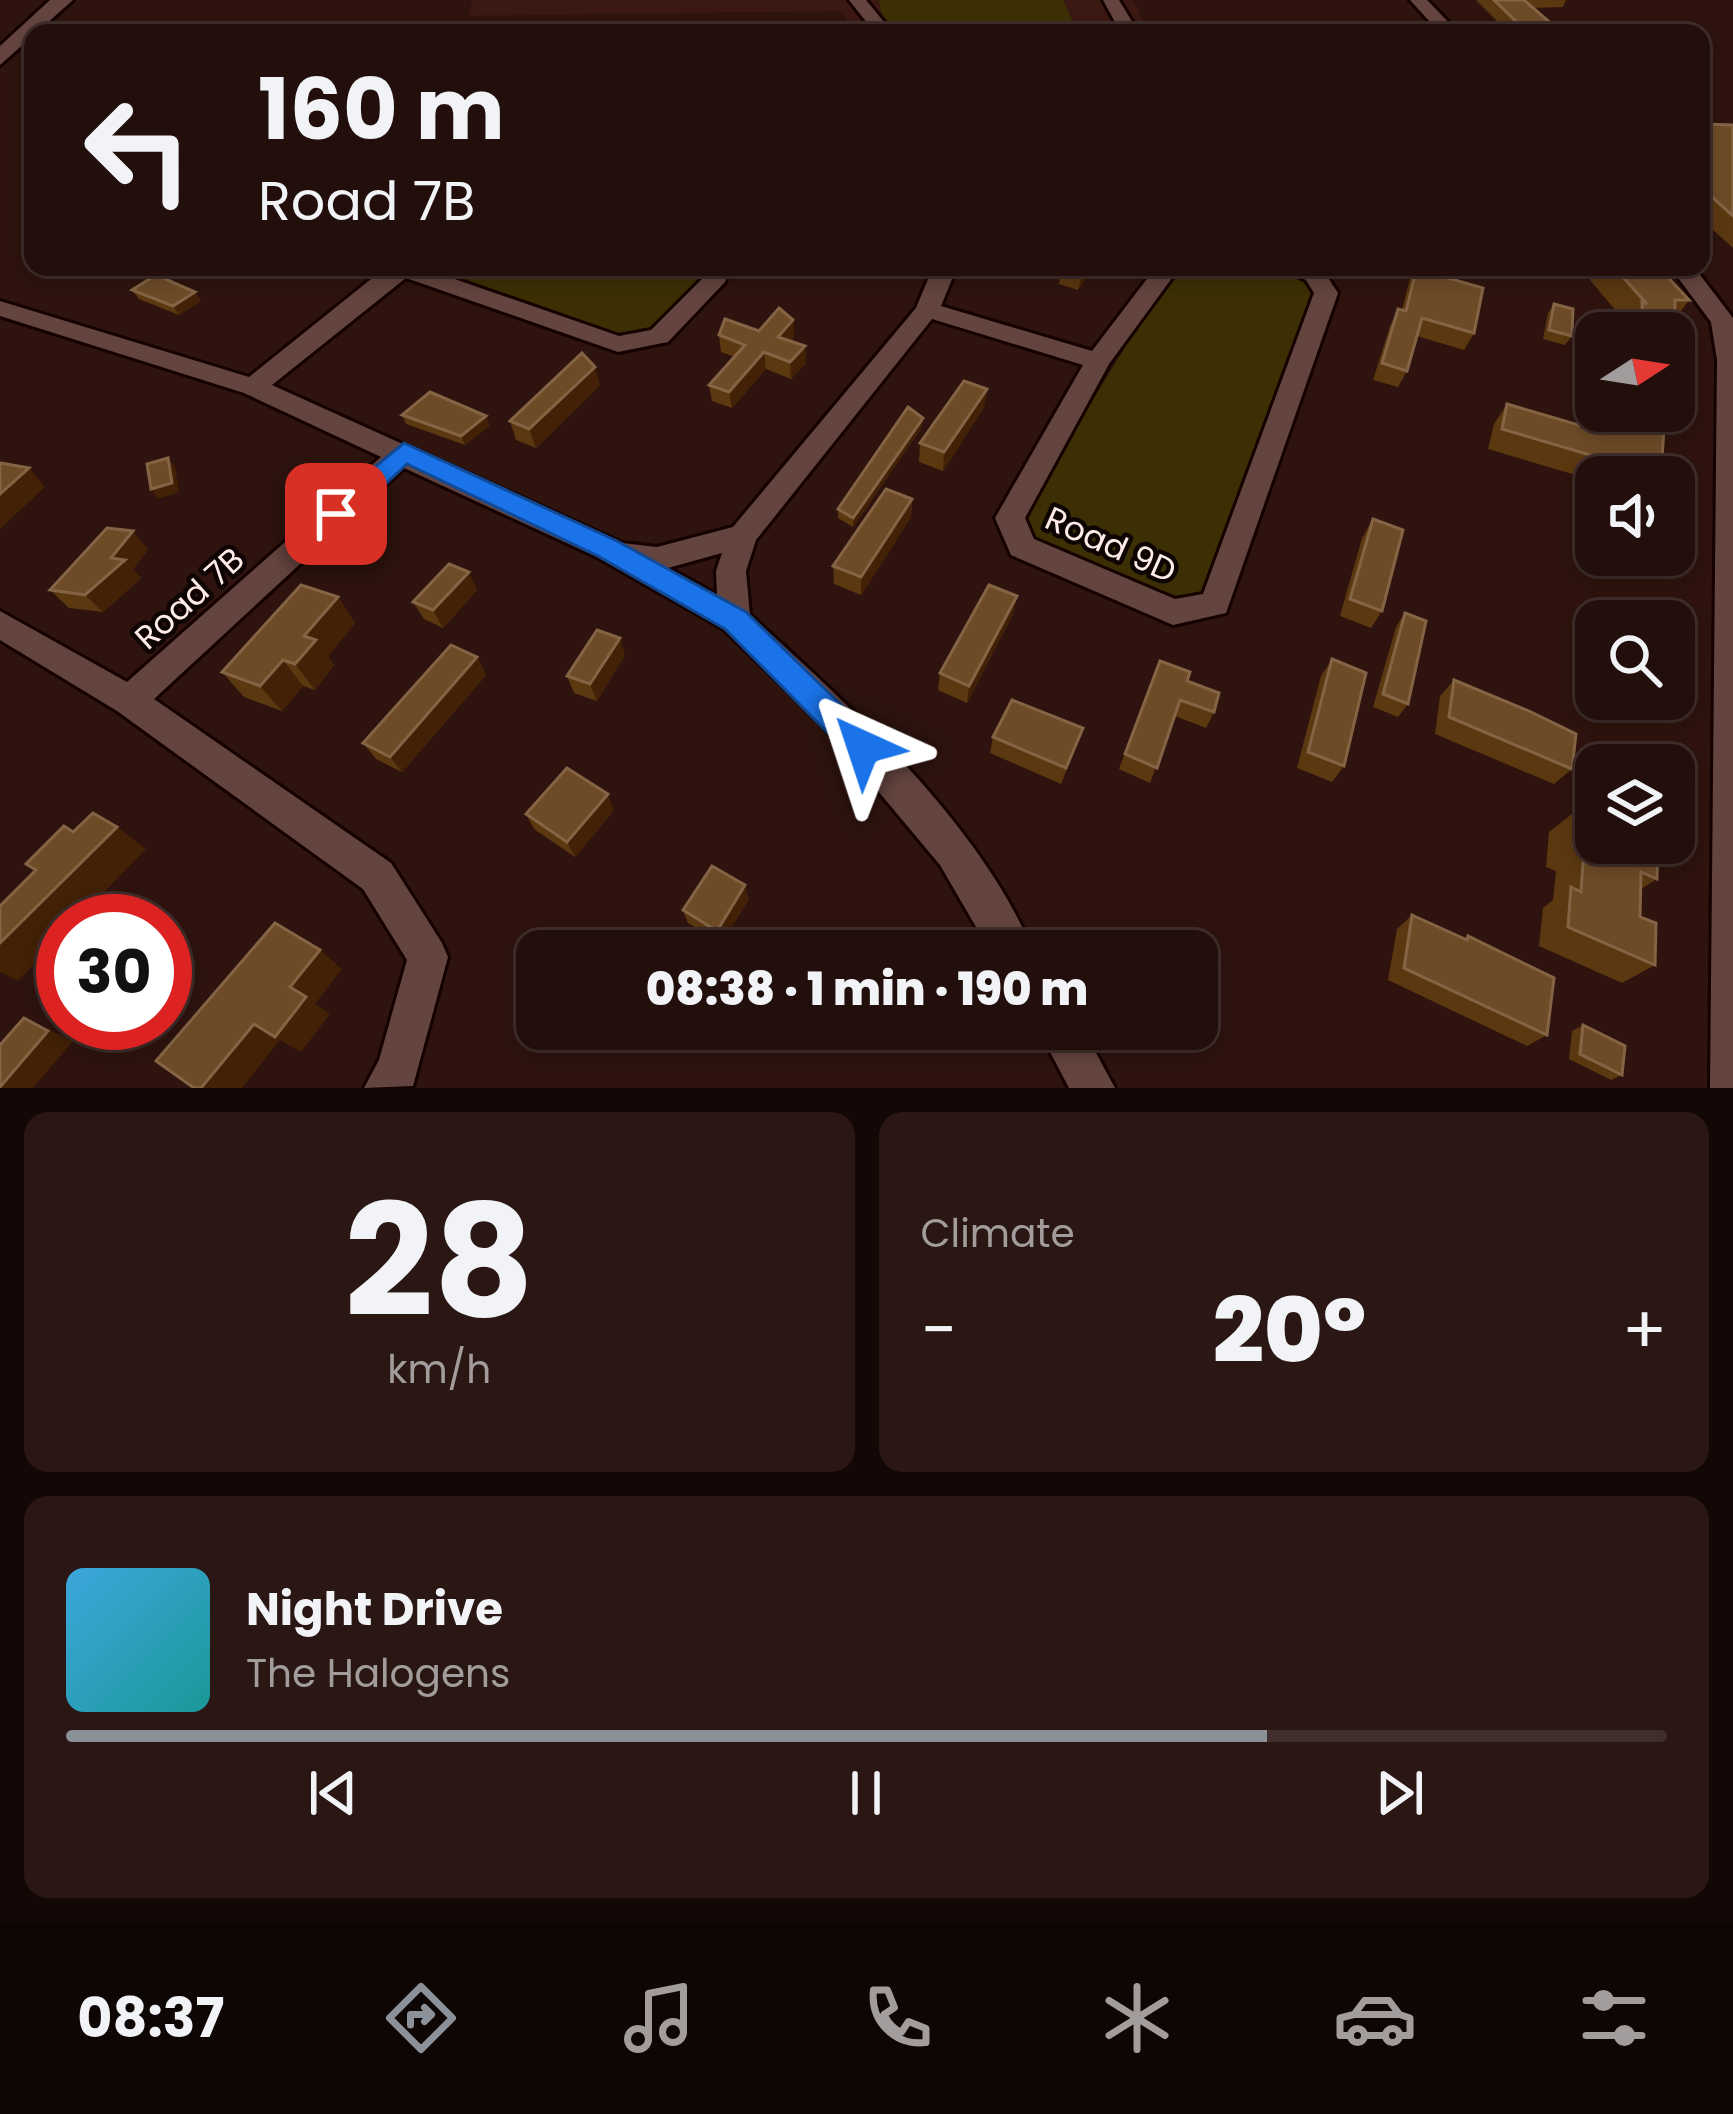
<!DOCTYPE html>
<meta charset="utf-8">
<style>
:root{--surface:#220e0a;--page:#2a1713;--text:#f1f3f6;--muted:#a29c9c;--line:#3f2e2b;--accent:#8c9099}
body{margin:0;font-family:Poppins,sans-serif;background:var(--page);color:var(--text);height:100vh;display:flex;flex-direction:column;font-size:45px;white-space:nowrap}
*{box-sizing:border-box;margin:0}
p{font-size:39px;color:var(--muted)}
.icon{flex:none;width:66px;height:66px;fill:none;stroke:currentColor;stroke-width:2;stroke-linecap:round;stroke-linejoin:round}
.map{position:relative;height:1088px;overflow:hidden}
.panel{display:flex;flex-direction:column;gap:24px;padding:24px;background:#130806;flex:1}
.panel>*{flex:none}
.guide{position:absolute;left:24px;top:24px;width:1686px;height:252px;border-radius:24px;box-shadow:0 6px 18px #0003,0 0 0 3px var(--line);background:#220e0a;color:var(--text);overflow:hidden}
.needle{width:78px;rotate:78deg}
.buttons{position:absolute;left:1575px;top:312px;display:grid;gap:24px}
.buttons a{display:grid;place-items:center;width:120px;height:120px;border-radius:24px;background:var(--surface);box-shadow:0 6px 18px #0003,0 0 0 3px var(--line);font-size:60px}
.speed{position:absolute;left:36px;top:894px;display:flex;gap:24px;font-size:60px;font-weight:700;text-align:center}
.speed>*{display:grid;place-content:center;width:156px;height:156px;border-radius:50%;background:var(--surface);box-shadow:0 6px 18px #0003,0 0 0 3px var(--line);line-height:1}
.speed .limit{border:18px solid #d22;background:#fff;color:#111}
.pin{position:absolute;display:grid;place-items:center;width:102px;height:102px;color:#fff;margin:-51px;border-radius:24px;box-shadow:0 6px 18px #0006}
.me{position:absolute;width:132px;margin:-66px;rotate:318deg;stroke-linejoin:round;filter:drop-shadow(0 0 9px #0008)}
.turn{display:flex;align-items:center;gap:42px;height:252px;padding:0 36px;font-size:54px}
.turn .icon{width:156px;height:156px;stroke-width:2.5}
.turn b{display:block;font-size:84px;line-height:102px}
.big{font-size:90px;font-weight:800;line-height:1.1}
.panel .tile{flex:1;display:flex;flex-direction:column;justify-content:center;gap:18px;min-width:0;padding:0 42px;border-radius:24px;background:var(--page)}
.panel .dial{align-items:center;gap:0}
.dial b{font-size:156px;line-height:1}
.song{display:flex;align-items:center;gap:36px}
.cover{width:144px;height:144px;border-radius:18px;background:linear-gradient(135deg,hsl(200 70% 55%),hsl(180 70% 35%))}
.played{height:12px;border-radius:6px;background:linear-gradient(90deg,var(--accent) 75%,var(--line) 75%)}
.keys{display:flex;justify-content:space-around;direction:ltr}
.heat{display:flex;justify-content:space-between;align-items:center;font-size:66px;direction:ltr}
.panel .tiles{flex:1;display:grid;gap:24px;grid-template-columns:1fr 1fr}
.tile:last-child{grid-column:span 2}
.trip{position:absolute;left:516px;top:930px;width:702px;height:120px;border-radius:24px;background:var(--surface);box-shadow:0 6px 18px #0003,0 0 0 3px var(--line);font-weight:800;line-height:120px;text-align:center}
.tab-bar{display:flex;height:192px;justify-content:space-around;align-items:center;background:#0e0604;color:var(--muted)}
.tab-bar .icon{width:84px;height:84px}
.tab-bar .active{color:var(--accent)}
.tab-bar b{font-size:54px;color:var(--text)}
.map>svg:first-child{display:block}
.built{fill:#3b1912}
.green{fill:#3b2f03}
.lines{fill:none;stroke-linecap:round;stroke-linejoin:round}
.street-casing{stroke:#150100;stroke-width:6}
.secondary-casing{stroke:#150100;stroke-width:6}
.street{fill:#64443e;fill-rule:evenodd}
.secondary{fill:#64443e;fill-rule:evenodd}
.wall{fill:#5b3810}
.shaded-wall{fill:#422106}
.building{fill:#6d4b27;stroke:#846445;stroke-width:3}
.route{fill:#1a73e8;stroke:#114b97;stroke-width:3}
.labels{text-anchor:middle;stroke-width:9;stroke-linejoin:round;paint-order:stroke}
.street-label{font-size:33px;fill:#ffebe7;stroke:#0e0403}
</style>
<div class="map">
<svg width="1733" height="1088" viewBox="0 0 1733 1088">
<rect width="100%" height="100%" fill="#2e130e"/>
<polygon class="built" points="472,0 1132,0 1151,33 853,33 842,11 469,16"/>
<g class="green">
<polygon points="879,0 1063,0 1076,28 906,33 883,21"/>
<polygon points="419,267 711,267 710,277 649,336 614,337"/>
<path d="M1174 267C1214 267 1288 253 1317 286L1212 590 1186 604 1038 550 1019 521Z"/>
</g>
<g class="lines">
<g class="street-casing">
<g id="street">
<polygon points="849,0 866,0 893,33 875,33"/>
<polygon points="1103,0 1119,0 1139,33 1121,33"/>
<polygon points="1410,0 1427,0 1459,33 1440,33"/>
<polygon points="1042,28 1078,28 1087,33 1033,33"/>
<path d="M386 267H420L619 336 651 330 706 275V267H730L725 282 668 342 618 352 406 278 272 385 622 543 657 547 733 527 916 308 933 267H957L941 306 1092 351 1156 267H1180L1109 364 1025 518 1034 539 1175 599 1203 594 1314 293 1306 280 1276 267 1323 270 1338 293 1226 613 1173 625 1011 555 995 518 1083 365 932 319 756 540 746 571 750 615C851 707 980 823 1033 951H990L940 865 821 723 724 629 597 557 404 468 154 699 391 863 442 943 448 957 413 1086 364 1088 379 1060 407 960 363 889 117 711 0 640V611L127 682 381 457 244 393 0 316V301L249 377ZM722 553 716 571 717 595 668 568Z"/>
<polygon points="1670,267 1694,267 1733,318 1733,1088 1710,1088 1717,360 1711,322"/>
<polygon points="1038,1029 1083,1029 1115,1088 1069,1088"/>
</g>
</g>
<g class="secondary-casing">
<polygon id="secondary" points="50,0 73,0 0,65 0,46"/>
</g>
<use href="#street" class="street"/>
<use href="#secondary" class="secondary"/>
</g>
<g class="wall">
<polygon points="1476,0 1566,0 1563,7 1533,8 1562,33 1509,33"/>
<polygon points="1701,124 1733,125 1733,248 1701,219"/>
<polygon points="1062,267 1094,267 1078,290 1059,284"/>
<polygon points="1413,267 1443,267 1441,276 1474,333 1464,350 1417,336 1407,371 1398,387 1373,380 1390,326 1398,309 1402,310"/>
<polygon points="1598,267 1658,267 1689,300 1675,319 1674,333 1626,333 1627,324 1590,280"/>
<polygon points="132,290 195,292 201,301 179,315 139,299"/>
<polygon points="1554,304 1572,336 1565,345 1543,339 1548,313"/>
<polygon points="793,320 794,337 790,341 805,346 806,363 791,379 766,369 732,408 712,401 709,385 735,357 721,352 719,335 759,331"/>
<polygon points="1596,381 1596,411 1665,411 1660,477 1596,477 1596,481 1488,449 1494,424 1507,404 1586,428 1590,389"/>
<polygon points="600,385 536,448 516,440 510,421"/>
<polygon points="987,389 984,407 943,471 919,462 920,443"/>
<polygon points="402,415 490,425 465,445 406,424"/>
<polygon points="922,427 853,527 838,518 838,509"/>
<polygon points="912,499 911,517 861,595 834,584 833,566"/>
<polygon points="1373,519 1382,611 1371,628 1340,616 1362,538"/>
<polygon points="148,549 133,569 141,578 103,612 69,608 50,590"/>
<polygon points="477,590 443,628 424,619 413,602"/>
<polygon points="338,597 355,623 328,656 334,665 315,690 303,686 282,711 244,697 222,672"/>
<polygon points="1405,613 1408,704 1398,717 1373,707 1396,627"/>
<polygon points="1013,614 967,703 938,690 940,673"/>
<polygon points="625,655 597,701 574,693 567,676"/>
<polygon points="477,657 486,675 402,772 376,759 363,743"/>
<polygon points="1332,659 1344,766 1332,782 1297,768 1321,676"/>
<polygon points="1160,661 1187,681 1214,712 1206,728 1175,716 1150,783 1119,769"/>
<polygon points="1454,680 1572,769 1554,784 1435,734 1440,696"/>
<polygon points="993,737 1077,744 1061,784 990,753"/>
<polygon points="614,810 575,857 534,829 526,814"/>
<polygon points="1577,810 1657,879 1641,889 1640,917 1655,965 1622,983 1539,946 1543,908 1553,900 1556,871 1546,867 1549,832"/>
<polygon points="749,899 721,943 688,923 683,910"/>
<polygon points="1412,915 1464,939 1468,936 1547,1035 1527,1046 1388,980 1397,929"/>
<polygon points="1583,1025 1622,1075 1611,1080 1569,1059 1572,1031"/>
<polygon points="696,1029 731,1029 726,1041"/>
</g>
<g class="shaded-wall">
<polygon points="1086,267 1094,267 1078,290 1082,274"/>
<polygon points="195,292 201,301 179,315 173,306"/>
<polygon points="793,320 794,337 779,354 778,337"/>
<polygon points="805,346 806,363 791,379 790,362"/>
<polygon points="764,352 766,369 732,408 729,392"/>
<polygon points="595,367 600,385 536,448 529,429"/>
<polygon points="987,389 984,407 943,471 944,452"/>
<polygon points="486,416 490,425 465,445 461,436"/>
<polygon points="923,418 922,427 853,527 853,518"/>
<polygon points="168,458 175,467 179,492 158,499 151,489"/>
<polygon points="29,468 45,487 0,529 0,494"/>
<polygon points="912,499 911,517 861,595 861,577"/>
<polygon points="133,531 148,549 133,569 141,578 103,612 85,595"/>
<polygon points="469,572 477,590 443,628 433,610"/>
<polygon points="1017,596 1013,614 967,703 969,686"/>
<polygon points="338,597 355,623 328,656 334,665 315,690 295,664 304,636"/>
<polygon points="620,638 625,655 597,701 590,684"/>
<polygon points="477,657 486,675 402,772 390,757"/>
<polygon points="283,660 303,686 282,711 260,686"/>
<polygon points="608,794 614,810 575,857 567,842"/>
<polygon points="117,827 146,849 76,921 63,921 63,934 18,981 0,972 0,943"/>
<polygon points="745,885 749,899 721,943 717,931"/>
<polygon points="320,950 342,969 315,1004 330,1014 301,1052 280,1040 242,1088 201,1088 254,1024 290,987"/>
<polygon points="24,1018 73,1041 33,1088 0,1088"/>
<polygon points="723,1029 731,1029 726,1041 722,1031"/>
</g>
<g class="building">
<polygon points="1494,0 1524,0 1562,33 1528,33"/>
<polygon points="1701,124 1733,125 1733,216 1701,187"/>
<polygon points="1062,267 1086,267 1082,274"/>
<polygon points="1417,267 1443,267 1441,276 1483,288 1474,333 1422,318 1407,371 1382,363 1398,309 1406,311"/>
<polygon points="1614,267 1658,267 1689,300 1675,300 1674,345 1674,333 1643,333 1642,302 1647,304"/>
<polygon points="156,275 195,292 173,306 132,290"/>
<polygon points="1554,304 1573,309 1572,336 1549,330"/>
<polygon points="779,308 793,320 778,337 805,346 790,362 764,352 729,392 709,385 745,345 719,335 725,319 759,331"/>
<polygon points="582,353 595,367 529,429 510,421"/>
<polygon points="964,381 987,389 944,452 920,443"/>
<polygon points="430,392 486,416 461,436 402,415"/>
<polygon points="1507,404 1599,431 1601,411 1665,411 1661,476 1502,429"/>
<polygon points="908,407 923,418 853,518 838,509"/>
<polygon points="168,458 172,483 151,489 147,464"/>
<polygon points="1,463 29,468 0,494 0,464"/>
<polygon points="886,489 912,499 861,577 833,566"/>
<polygon points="1373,519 1403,530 1382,611 1350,599"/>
<polygon points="107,528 133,531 111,558 125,560 85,595 50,590"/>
<polygon points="449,564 469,572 433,610 413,602"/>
<polygon points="301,585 338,597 304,636 316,640 295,664 283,660 260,686 222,672"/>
<polygon points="989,585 1017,596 969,686 940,673"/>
<polygon points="1405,613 1426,621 1408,704 1383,694"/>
<polygon points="597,630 620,638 590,684 567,676"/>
<polygon points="451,645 477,657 390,757 363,743"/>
<polygon points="1332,659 1366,673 1344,766 1308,752"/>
<polygon points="1160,661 1190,672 1187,681 1219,693 1214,712 1180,700 1157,768 1125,754"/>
<polygon points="1454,680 1529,711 1576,734 1572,769 1449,717"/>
<polygon points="1012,700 1083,728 1066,768 993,737"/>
<polygon points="567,768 608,794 567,842 526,814"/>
<polygon points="1577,810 1596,818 1596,843 1658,843 1657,879 1641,872 1640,917 1656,923 1655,965 1568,927 1571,887 1581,892 1584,850 1574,846"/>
<polygon points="93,813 117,827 0,943 0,906 36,870 26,864 64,826 73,832"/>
<polygon points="712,866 745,885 717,931 683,910"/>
<polygon points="1412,915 1467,940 1468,936 1554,978 1547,1035 1404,968"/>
<polygon points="275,923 320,950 290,987 306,997 275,1037 254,1024 201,1088 194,1088 156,1061"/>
<polygon points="24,1018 48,1031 0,1087 0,1045"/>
<polygon points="1583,1025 1625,1046 1622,1075 1580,1054"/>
</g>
<polygon class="route" points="404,443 617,541 746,612 874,737 879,747 874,757 852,757 725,629 598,556 407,464 345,522 326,522 326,507"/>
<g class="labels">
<g class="street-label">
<text transform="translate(1111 544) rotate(24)" y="12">Road 9D</text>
<text transform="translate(189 598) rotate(-42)" y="12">Road 7B</text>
</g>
</g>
</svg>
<div class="buttons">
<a><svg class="needle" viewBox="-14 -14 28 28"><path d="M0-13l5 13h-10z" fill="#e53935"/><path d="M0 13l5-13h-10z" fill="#a29c9c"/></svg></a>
<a><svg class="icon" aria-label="sound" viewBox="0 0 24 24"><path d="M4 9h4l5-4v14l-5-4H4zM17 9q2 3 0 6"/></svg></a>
<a><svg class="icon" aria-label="search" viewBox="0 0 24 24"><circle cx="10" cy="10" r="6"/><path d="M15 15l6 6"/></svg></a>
<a><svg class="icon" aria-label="layers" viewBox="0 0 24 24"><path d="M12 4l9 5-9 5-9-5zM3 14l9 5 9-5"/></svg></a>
</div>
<div class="speed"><div class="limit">30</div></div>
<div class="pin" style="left:336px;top:514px;background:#d93025"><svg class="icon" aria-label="arrive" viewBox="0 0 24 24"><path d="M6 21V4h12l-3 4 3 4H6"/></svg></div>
<svg class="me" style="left:863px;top:747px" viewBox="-20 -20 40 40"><path d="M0-17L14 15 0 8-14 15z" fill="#1a73e8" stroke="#fff" stroke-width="4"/></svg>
<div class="trip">08:38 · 1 min · 190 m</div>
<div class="guide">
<div class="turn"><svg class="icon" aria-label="left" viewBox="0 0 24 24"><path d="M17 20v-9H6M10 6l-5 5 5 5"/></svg><div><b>160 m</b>Road 7B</div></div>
</div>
</div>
<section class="panel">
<div class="tiles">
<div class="tile dial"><b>28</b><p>km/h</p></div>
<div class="tile"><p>Climate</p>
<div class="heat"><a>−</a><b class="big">20°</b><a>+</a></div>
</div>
<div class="tile">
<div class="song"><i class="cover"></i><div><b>Night Drive</b><p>The Halogens</p></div></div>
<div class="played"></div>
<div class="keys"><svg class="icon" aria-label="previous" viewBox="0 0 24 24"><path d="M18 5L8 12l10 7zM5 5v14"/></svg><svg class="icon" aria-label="pause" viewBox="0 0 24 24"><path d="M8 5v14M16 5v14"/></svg><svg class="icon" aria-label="next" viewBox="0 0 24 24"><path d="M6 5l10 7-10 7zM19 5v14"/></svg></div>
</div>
</div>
</section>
<nav class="tab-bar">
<b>08:37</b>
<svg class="icon active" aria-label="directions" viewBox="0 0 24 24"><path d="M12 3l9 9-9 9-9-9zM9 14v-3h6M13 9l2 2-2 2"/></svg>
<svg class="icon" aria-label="music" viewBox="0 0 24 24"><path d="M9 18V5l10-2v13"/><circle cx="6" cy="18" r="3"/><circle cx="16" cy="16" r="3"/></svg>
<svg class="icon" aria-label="phone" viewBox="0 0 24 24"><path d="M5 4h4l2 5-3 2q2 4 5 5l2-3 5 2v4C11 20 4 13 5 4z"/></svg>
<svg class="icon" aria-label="climate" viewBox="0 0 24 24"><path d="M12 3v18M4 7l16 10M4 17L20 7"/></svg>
<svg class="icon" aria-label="car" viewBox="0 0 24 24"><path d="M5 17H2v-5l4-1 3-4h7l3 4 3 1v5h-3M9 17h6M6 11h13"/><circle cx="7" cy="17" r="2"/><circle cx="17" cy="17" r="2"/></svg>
<svg class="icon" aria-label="filters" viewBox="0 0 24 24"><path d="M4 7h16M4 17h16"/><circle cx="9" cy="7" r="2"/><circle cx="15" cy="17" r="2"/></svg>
</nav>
